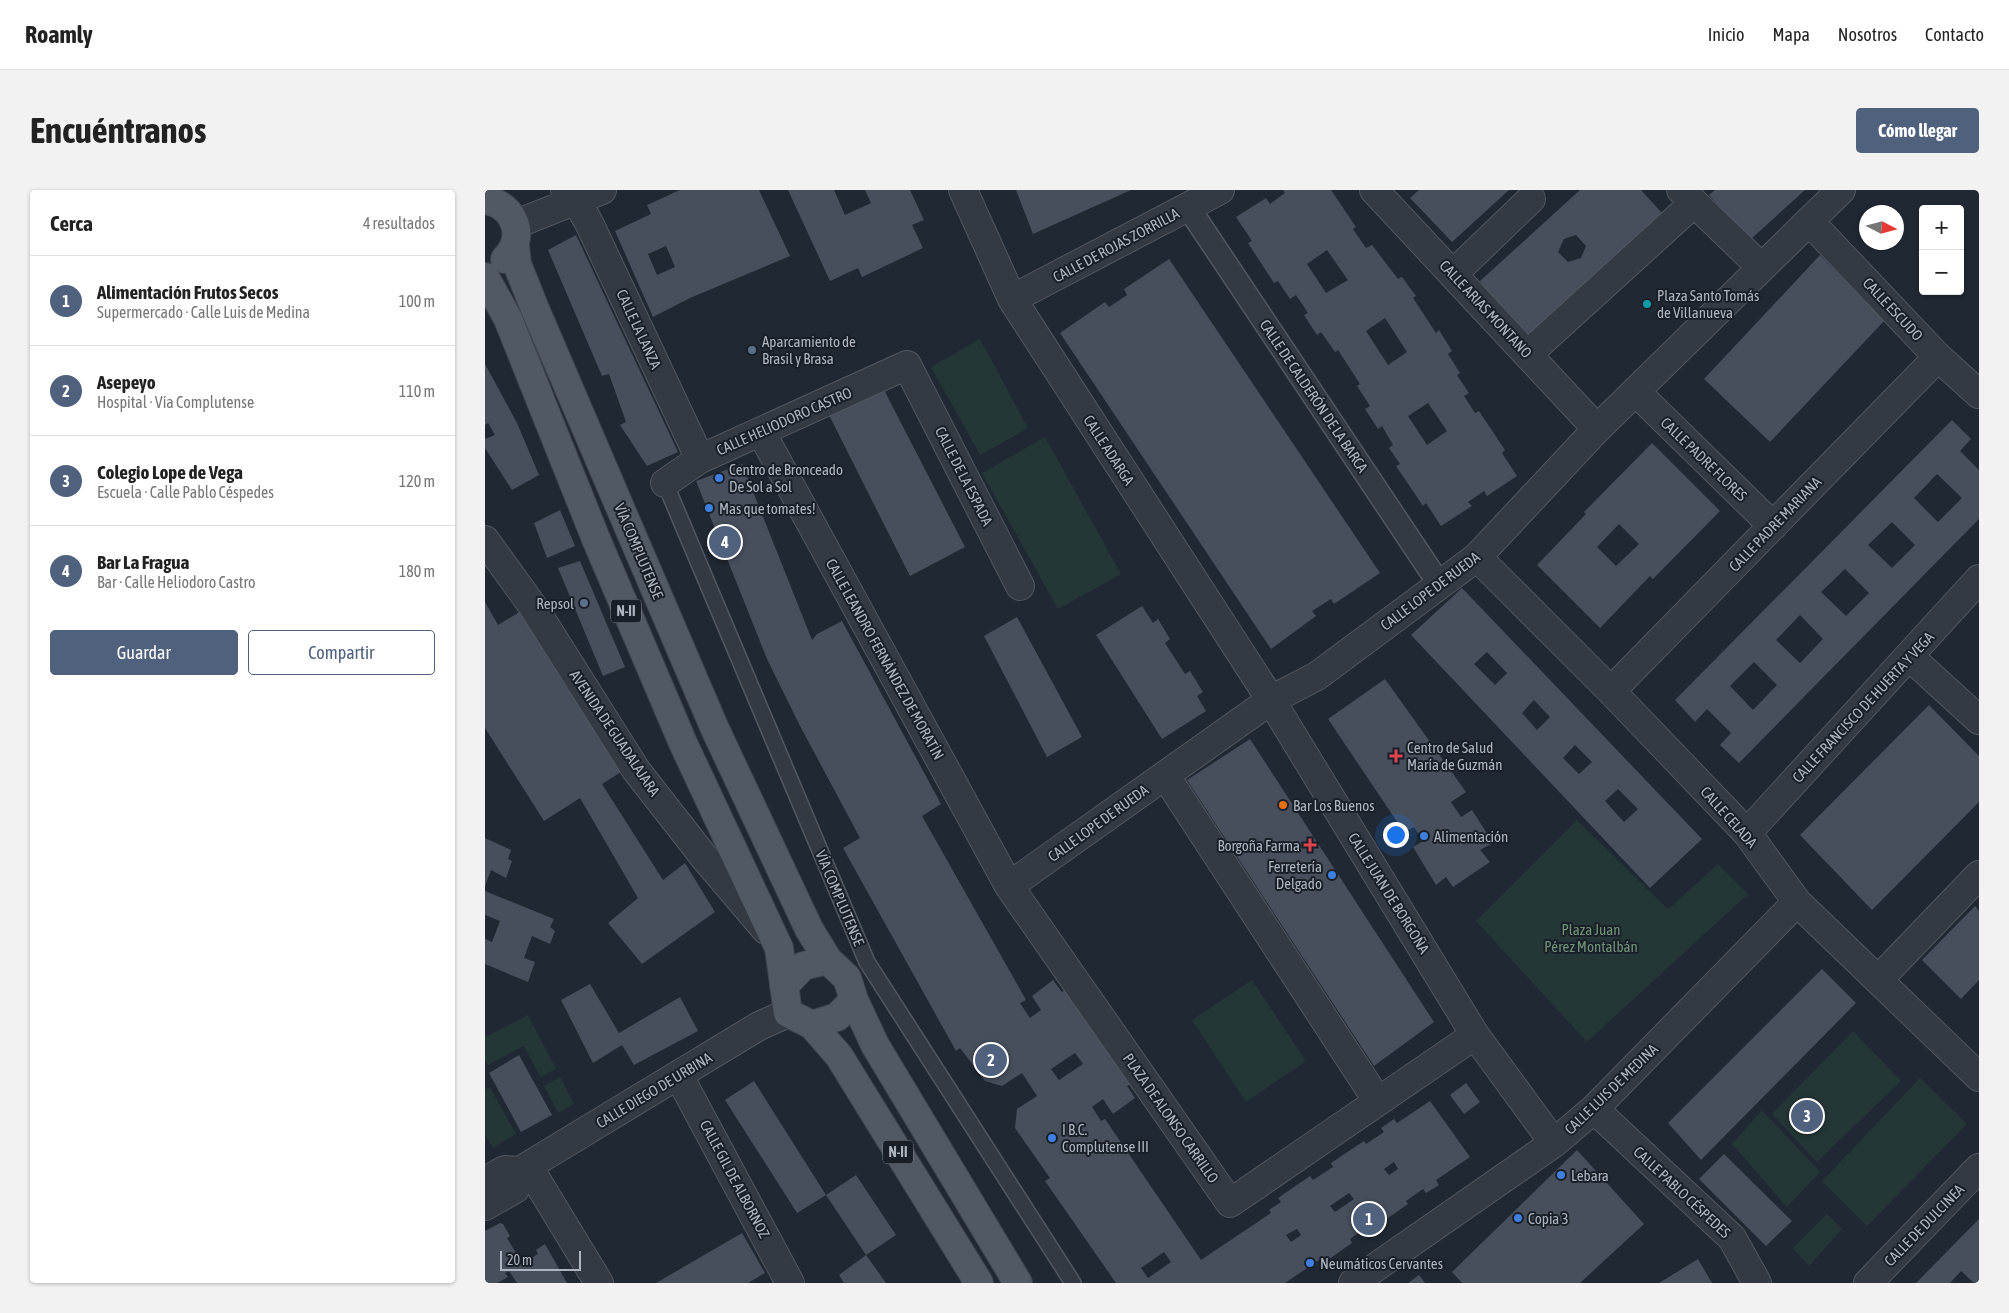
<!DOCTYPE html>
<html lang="es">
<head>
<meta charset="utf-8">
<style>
	body { margin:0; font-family:"Asap Condensed",sans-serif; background:#f2f2f2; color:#222 }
	.controls { position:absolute; right:15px; top:15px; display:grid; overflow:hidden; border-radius:5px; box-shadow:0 1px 4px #0004 }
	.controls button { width:45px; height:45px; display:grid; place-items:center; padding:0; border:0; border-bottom:1px solid #e0e0e0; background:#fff; color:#222; font:25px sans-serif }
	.compass { position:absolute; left:1374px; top:15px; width:45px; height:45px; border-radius:50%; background:#fff; box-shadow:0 1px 4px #0004; rotate:96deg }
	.scale { position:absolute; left:15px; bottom:12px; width:81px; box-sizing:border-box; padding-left:5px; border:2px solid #adb5c1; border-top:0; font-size:14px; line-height:18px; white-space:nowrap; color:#adb5c1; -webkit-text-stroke:4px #191f28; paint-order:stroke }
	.you { position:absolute; left:910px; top:644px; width:18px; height:18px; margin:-12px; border:4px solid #fff; border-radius:50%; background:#1a73e8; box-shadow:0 0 0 8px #1a73e833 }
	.badge { display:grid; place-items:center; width:32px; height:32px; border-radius:50%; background:#4f617d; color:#fff; font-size:16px; font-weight:700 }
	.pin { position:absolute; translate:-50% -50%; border:2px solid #fff; box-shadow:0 1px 5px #0006 }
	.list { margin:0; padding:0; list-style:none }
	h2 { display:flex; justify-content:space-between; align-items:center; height:65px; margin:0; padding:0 20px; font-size:21px }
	h2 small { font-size:16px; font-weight:400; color:#767676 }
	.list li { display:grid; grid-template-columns:32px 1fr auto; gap:15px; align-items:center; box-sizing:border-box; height:90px; padding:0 20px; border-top:1px solid #e0e0e0 }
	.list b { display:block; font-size:19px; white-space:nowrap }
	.list p { margin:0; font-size:16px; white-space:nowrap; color:#767676 }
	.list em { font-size:16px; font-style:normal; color:#767676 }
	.actions { display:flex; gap:10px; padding:15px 20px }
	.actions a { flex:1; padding:11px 0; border:1px solid #4f617d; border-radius:5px; text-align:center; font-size:18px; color:#4f617d }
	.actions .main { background:#4f617d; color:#fff }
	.map { position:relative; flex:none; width:1494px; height:1093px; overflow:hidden; border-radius:5px }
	header { display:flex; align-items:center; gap:30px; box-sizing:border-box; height:70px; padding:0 25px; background:#fff; border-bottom:1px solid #e0e0e0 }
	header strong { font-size:24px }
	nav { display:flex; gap:28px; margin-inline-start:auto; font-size:18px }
	.intro { display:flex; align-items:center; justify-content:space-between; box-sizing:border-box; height:120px; padding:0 30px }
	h1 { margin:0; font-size:35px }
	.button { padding:12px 22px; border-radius:5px; background:#4f617d; color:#fff; font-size:18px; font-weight:700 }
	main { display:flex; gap:30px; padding:0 30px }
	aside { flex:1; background:#fff; border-radius:5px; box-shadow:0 1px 4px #0004 }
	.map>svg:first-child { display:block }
</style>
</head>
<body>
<header>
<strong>Roamly</strong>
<nav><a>Inicio</a><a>Mapa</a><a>Nosotros</a><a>Contacto</a></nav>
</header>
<div class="intro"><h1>Encuéntranos</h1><a class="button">Cómo llegar</a></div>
<main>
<aside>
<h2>Cerca<small>4 resultados</small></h2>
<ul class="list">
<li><span class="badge">1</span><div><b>Alimentación Frutos Secos</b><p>Supermercado · Calle Luis de Medina</p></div><em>100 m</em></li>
<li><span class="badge">2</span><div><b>Asepeyo</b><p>Hospital · Vía Complutense</p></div><em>110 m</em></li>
<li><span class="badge">3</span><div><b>Colegio Lope de Vega</b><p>Escuela · Calle Pablo Céspedes</p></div><em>120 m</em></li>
<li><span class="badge">4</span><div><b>Bar La Fragua</b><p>Bar · Calle Heliodoro Castro</p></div><em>180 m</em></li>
</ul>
<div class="actions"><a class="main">Guardar</a><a>Compartir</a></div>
</aside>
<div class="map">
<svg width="1494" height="1093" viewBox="0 0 1494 1093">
	<rect width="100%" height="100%" fill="#202833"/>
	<path fill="#253636" d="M495 149 543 238 495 265 446 177Z
		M560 247 636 384 573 419 497 283Z
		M1092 630 1183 719 1233 674 1263 704 1102 852 991 731Z
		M767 790 821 871 761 912 707 830Z
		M43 825 71 879 55 887 39 856 3 875 0 869V847Z
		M1368 841 1416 891 1332 972 1287 924Z
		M75 887 89 914 73 923 59 896Z
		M1435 888 1482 934 1382 1036 1337 991Z
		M5 897 31 944 8 958 0 945V900Z
		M1277 920 1335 982 1302 1017 1247 954Z
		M1342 1024 1357 1039 1324 1076 1308 1058Z"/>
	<path fill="#474f5c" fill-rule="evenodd" d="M195 0H274L305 66 205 108 168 127 130 41 166 24 162 15ZM181 56 190 77 172 85 163 64Z
		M303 0H349L360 25 386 13 380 0H425L439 30 427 35 438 58 377 87 373 78 345 91Z
		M531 0H646L548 44Z
		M798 0H846L871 37 868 39 881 58 887 55 913 89 917 87 931 106 928 108 951 143 954 140 967 161 963 164 975 183 972 185 984 203 979 206 990 223 994 221 1020 260 1017 263 1032 286 1002 306 999 301 983 312 987 316 956 336 941 313 938 316 911 276 915 274 904 258 908 255 897 236 893 239 880 219 885 216 872 196 875 194 853 160 850 162 836 142 832 145 819 125 823 123 811 105 805 109 793 91 789 93 763 53 767 51 751 27 781 8 785 14 800 3ZM842 60 863 90 841 103 822 74ZM900 128 922 162 903 175 881 141ZM943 213 962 241 942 255 923 226Z
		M934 0H1024L967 52 925 8Z
		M1095 0H1156L1177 23 1041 148 996 97 998 95 995 91ZM1091 45 1101 56 1096 68 1083 72 1073 62 1079 49Z
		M1230 0H1320L1265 50 1224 5Z
		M91 45 193 262 162 276 135 235 141 232 124 184 117 186 63 60Z
		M1335 65 1400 130 1285 252 1219 189Z
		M684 69 895 383 849 414 846 409 827 421 831 426 786 459 575 143 620 112 624 117 642 105 639 99Z
		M0 174 32 233 54 285 27 300 0 258V249L10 245 3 233 0 235Z
		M398 198 480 357 425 386 344 225Z
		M1467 230 1486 249 1475 261 1494 280V329L1254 573 1235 555 1246 543 1222 519 1210 532 1190 510ZM1452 284 1477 308 1453 332 1429 308ZM1407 332 1430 355 1407 378 1383 355ZM1360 379 1384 403 1361 426 1336 402ZM1315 425 1338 449 1315 473 1291 450ZM1269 472 1292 495 1268 520 1245 496Z
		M1167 253 1235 321 1168 389 1165 386 1115 438 1052 375 1101 324 1099 322ZM1134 334 1154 354 1131 376 1112 357Z
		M257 274 327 450 332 444 357 431 456 614 437 626 541 810 535 813 545 828 556 820 547 806 568 790 577 802 581 799 646 894 642 896 650 908 628 924 618 909 607 917 616 931 620 929 716 1070 786 1023 784 1020 796 1012 793 1008 825 986 828 990 848 977 846 973 879 951 881 954 899 942 896 938 909 929 912 933 945 911 985 967 951 990 954 995 941 1003 938 999 921 1011 923 1014 890 1037 888 1033 865 1049 867 1053 837 1074 834 1070 800 1093H631L560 991 565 988 530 938 532 919 552 906 537 883 517 896 500 891 475 858 471 861 358 658 375 648 314 534 282 469 211 291ZM590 863 598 874 574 890 566 879ZM909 972 913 979 904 985 899 979ZM864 1003 869 1009 850 1022 845 1016ZM812 1039 816 1045 806 1052 801 1045ZM679 1062 686 1072 663 1088 656 1078Z
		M75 320 90 356 62 368 49 333Z
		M95 371 140 477 118 486 73 378Z
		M977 398 1217 649 1165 698 926 445ZM1002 462 1022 483 1010 495 989 474ZM1049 510 1065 527 1052 540 1037 523ZM1090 555 1107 572 1094 584 1078 568ZM1133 599 1153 619 1139 632 1120 611Z
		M0 412 13 435 36 421 141 579 117 594 178 690 200 673 230 722 157 774 123 733 153 708 95 608 59 631 0 538Z
		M657 416 668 433 673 429 685 449 680 453 700 484 705 481 718 502 712 506 721 521 677 549 611 445Z
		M532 427 597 547 562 567 499 446Z
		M900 489 981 602 966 612 976 627 987 620 1008 653 995 660 1005 672 968 697 961 687 951 695 928 657 938 651 929 637 919 642 843 529Z
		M1444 515 1494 566V612L1387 720 1315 645Z
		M765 549 949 832 889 876 702 590Z
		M0 648 26 660 23 669 27 671 21 688 6 680 0 696Z
		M0 701 69 729 65 737 70 741 65 754 47 746 39 768 50 772 43 792 0 774V749L7 752 15 731 0 725Z
		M1490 716 1494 721V790L1476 809 1437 770Z
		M1337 779 1371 813 1216 970 1183 933Z
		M105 794 134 843 195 807 213 841 149 875 137 855 108 873 76 810Z
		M34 865 67 925 36 942 4 883Z
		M269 891 341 1005 312 1023 240 910Z
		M981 893 995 912 979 924 965 905Z
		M1092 960 1159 1034 1095 1093H977L967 1082Z
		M1239 964 1307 1031 1281 1056 1214 989Z
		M371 985 411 1045 381 1065 341 1005Z
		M1494 1029V1093H1489L1476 1081 1465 1093H1431Z
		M15 1033 18 1034 25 1046 22 1048 37 1073 53 1064 51 1060 60 1054 82 1093H32L24 1081 20 1083 23 1087 12 1093H0V1041Z
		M257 1043 280 1083 263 1093H171Z
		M381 1065 401 1093H359L354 1085Z
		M1213 1069 1227 1093H1174Z
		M934 1085 940 1093H923Z"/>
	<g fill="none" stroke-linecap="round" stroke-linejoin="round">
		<defs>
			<path id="service" d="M180 293 382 772 588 1093"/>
			<path id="pedestrian" d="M703 17 955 395"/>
			<path id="minor" d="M80 0 92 11 105 35 215 269
				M478 0 527 109 786 510 990 845 1069 953
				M889 0 1112 239
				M1196 0 1276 77
				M1324 31 1453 167 1494 204
				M31 34 117 0
				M968 84 1046 9
				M527 109 735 0
				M1043 164 1209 13
				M1151 202 1288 336
				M276 242 524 696 745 1013 990 845
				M180 293 215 269 422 175 535 396
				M0 350 49 418 151 580 219 667 281 740
				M992 367 1126 501 1262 643 1312 712 1494 887
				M1425 467 1494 530
				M1126 501 1453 167
				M680 585 892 910
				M1262 643 1494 389
				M524 696 786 510 832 486 992 367 1112 239 1356 0
				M1394 789 1494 685
				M194 886 305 1093
				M1109 919 1247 1048 1272 1093
				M43 976 114 1093
				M0 991 20 980 36 981
				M0 1016 30 999 36 981 43 976 274 836 303 823
				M868 1093 1069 953 1109 919 1312 712
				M1383 1093 1494 978"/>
			<path id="primary" d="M0 10C30 15 42 47 20 69
				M30 56 32 74 50 119 230 539 324 739 343 770 362 788 369 810 390 855 533 1093
				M0 87 23 129 111 349 198 553 294 758 303 823 327 835 354 866 494 1093
				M299 796 318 776 343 770
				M327 835 352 827 369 810"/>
		</defs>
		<use href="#service" stroke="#515862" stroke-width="18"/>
		<use href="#pedestrian" stroke="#515862" stroke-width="25"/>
		<use href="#minor" stroke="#515862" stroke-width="30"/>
		<use href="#primary" stroke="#3d434d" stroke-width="30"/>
		<use href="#service" stroke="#333a44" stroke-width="15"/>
		<use href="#pedestrian" stroke="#333a44" stroke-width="22"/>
		<use href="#minor" stroke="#333a44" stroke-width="28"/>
		<use href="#primary" stroke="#515964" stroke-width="28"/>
	</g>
	<circle fill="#0f9aa8" stroke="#191f28" stroke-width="2" cx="1162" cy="114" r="5"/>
	<g fill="#5c6f8a" stroke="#191f28" stroke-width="2">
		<circle cx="267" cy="160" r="5"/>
		<circle cx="99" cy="413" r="5"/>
	</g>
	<g fill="#3f7fe0" stroke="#191f28" stroke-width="2">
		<circle cx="234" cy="288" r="5"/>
		<circle cx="224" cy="318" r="5"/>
		<circle cx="939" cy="646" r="5"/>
		<circle cx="847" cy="685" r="5"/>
		<circle cx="567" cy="948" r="5"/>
		<circle cx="1076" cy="985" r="5"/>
		<circle cx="1033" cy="1028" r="5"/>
		<circle cx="825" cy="1073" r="5"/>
	</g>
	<g fill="#e0444e" stroke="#191f28" stroke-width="2">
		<path d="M908.5 558.5h5v5h5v5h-5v5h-5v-5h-5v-5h5z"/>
		<path d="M822.5 647.5h5v5h5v5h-5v5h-5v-5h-5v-5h5z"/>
	</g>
	<circle fill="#e8710a" stroke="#191f28" stroke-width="2" cx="798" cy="615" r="5"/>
	<g text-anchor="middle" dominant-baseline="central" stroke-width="4" stroke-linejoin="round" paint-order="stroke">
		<g fill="#191f28" stroke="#818893" stroke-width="1">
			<rect x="126" y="409.5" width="30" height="23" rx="4"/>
			<rect x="398" y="950.5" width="30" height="23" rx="4"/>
		</g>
		<g font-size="14" font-weight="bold" fill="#adb5c1">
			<text x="141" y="421">N-II</text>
			<text x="413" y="962">N-II</text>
		</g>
		<g font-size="15" fill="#adb5c1" stroke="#191f28">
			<text transform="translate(631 55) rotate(-28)">CALLE DE ROJAS ZORRILLA</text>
			<text transform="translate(1001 119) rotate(47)">CALLE ARIAS MONTANO</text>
			<text transform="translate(1408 119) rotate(47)">CALLE ESCUDO</text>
			<text transform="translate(154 139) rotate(65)">CALLE LA LANZA</text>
			<text transform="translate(829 206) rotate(56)">CALLE DE CALDERÓN DE LA BARCA</text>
			<text transform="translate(299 231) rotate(-24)">CALLE HELIODORO CASTRO</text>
			<text transform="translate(624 260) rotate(57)">CALLE ADARGA</text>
			<text transform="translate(1219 269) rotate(44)">CALLE PADRE FLORES</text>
			<text transform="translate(479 286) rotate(63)">CALLE DE LA ESPADA</text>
			<text transform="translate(1290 334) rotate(-46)">CALLE PADRE MARIANA</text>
			<text transform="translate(154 361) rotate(67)">VÍA COMPLUTENSE</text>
			<text transform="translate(945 401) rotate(-37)">CALLE LOPE DE RUEDA</text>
			<text transform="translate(400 469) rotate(61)">CALLE LEANDRO FERNÁNDEZ DE MORATÍN</text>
			<text transform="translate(1378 517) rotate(-47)">CALLE FRANCISCO DE HUERTA Y VEGA</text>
			<text transform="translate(130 543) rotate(56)">AVENIDA DE GUADALAJARA</text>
			<text transform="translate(1244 627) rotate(48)">CALLE CELADA</text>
			<text transform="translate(613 633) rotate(-36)">CALLE LOPE DE RUEDA</text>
			<text transform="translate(904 703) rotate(58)">CALLE JUAN DE BORGOÑA</text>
			<text transform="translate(355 708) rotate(67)">VÍA COMPLUTENSE</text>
			<text transform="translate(1126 899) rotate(-44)">CALLE LUIS DE MEDINA</text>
			<text transform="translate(169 900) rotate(-31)">CALLE DIEGO DE URBINA</text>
			<text transform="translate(686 928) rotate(55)">PLAZA DE ALONSO CARRILLO</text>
			<text transform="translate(250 989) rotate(62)">CALLE GIL DE ALBORNOZ</text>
			<text transform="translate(1197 1002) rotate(43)">CALLE PABLO CÉSPEDES</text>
			<text transform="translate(1439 1035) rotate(-46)">CALLE DE DULCINEA</text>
		</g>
		<g font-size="15" fill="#adb5c1" stroke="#191f28" text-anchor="start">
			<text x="1172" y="105">Plaza Santo Tomás<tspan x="1172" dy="17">de Villanueva</tspan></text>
			<text x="277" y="151">Aparcamiento de<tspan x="277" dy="17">Brasil y Brasa</tspan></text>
			<text x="244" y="279">Centro de Bronceado<tspan x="244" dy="17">De Sol a Sol</tspan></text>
			<text x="234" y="318">Mas que tomates!</text>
			<text x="89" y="413" text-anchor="end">Repsol</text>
			<text x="922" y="557">Centro de Salud<tspan x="922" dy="17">María de Guzmán</tspan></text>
			<text x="808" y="615">Bar Los Buenos</text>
			<text x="949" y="646">Alimentación</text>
			<text x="815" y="655" text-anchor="end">Borgoña Farma</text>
			<text x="837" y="676" text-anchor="end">Ferretería<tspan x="837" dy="17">Delgado</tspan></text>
			<text x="577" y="939">I B.C.<tspan x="577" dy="17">Complutense III</tspan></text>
			<text x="1086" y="985">Lebara</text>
			<text x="1043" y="1028">Copia 3</text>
			<text x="835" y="1073">Neumáticos Cervantes</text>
		</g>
		<g font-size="15" fill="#709477" stroke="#191f28">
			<text x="1106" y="739">Plaza Juan<tspan x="1106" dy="17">Pérez Montalbán</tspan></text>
		</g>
	</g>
</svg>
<div class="controls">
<button>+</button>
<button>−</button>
</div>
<svg class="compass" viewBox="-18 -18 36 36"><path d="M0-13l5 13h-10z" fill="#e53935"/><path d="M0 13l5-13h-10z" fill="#767676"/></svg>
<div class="scale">20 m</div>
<div class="you"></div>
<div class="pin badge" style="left:884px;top:1029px">1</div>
<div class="pin badge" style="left:506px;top:870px">2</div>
<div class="pin badge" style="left:1322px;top:926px">3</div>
<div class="pin badge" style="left:240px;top:352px">4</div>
</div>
</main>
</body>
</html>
